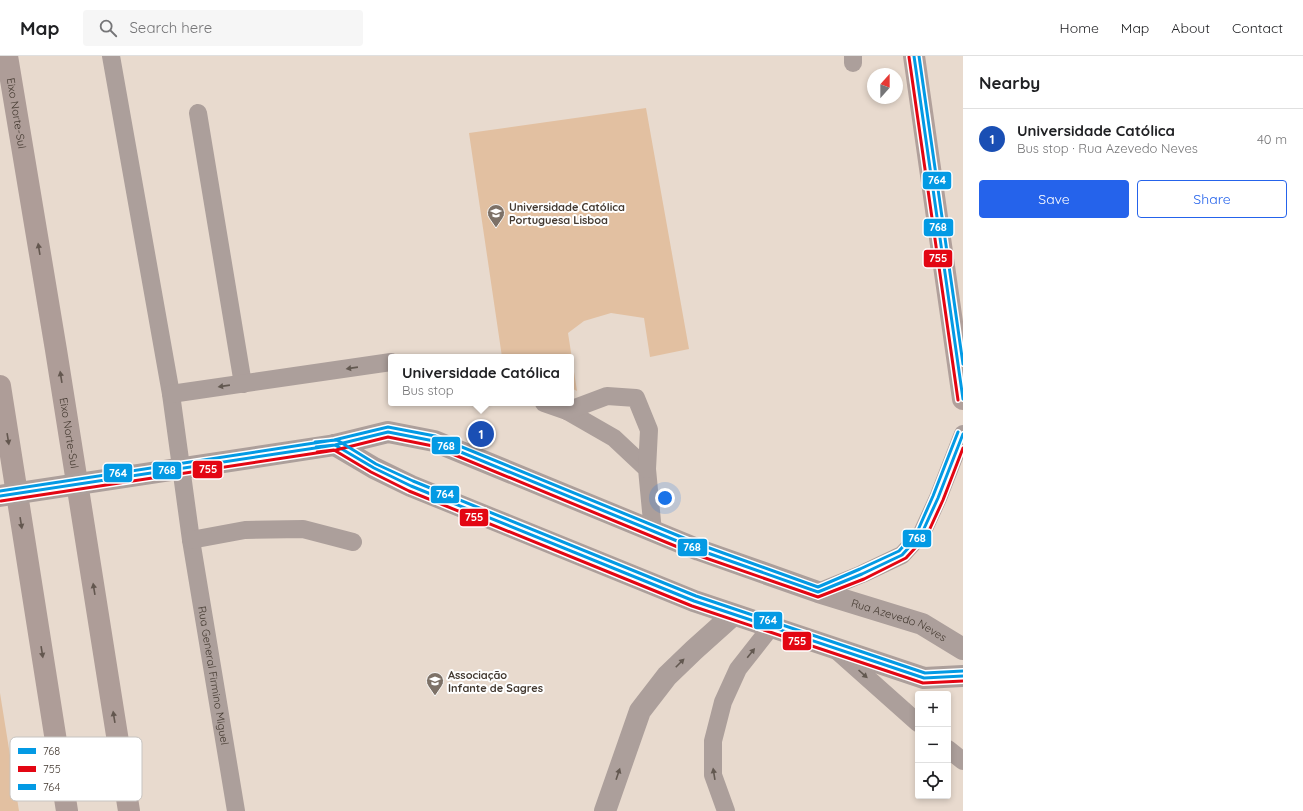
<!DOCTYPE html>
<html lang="en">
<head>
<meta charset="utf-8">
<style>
	body { margin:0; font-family:Quicksand,sans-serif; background:#f6f6f6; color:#202124 }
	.controls { position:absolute; right:12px; bottom:12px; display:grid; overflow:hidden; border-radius:4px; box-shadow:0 2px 6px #0003 }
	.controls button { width:36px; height:36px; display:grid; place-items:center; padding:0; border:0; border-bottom:1px solid #e0e0e0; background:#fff; color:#202124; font:20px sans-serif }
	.compass { position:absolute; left:867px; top:12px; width:36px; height:36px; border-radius:50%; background:#fff; box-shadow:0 2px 6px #0003; rotate:21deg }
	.you { position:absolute; left:665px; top:442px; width:14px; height:14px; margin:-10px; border:3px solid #fff; border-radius:50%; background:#1a73e8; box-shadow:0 0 0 6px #1a73e833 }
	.badge { display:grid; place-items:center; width:26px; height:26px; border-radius:50%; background:#2563eb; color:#fff; font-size:13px; font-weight:700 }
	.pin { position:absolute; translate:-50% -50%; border:2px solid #fff; box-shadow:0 1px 4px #0006 }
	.popup { position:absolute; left:388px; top:298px; width:186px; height:52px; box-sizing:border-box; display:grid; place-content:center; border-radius:4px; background:#fff; filter:drop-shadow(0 1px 3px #0005); font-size:13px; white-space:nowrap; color:#757577 }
	.popup b { font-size:15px; color:#202124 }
	.popup::after { content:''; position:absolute; left:50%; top:100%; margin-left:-8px; border:8px solid transparent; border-top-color:#fff }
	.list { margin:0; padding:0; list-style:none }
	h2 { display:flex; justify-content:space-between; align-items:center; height:52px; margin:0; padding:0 16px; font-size:17px }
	h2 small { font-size:13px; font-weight:400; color:#757577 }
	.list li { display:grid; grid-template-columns:26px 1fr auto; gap:12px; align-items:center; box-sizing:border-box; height:60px; padding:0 16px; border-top:1px solid #e0e0e0 }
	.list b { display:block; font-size:15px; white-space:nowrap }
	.list p { margin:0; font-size:13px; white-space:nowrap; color:#757577 }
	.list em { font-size:13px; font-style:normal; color:#757577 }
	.actions { display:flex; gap:8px; padding:12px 16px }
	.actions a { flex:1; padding:9px 0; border:1px solid #2563eb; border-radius:4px; text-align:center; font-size:14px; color:#2563eb }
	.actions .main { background:#2563eb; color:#fff }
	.icon { flex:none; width:22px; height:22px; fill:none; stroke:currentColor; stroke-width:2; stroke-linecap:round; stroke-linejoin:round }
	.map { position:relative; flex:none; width:963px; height:755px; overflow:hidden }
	header { display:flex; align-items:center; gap:24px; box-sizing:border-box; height:56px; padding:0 20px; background:#fff; border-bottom:1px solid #e0e0e0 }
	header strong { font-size:19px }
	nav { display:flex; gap:22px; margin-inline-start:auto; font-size:14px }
	.search { width:280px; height:36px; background:#f6f6f6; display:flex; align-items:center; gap:10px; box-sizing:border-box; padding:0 14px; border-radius:4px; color:#757577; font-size:15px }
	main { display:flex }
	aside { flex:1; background:#fff }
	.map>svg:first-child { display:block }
</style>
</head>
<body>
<header>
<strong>Map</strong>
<div class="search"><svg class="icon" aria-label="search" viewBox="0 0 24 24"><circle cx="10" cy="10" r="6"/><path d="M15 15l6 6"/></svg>Search here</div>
<nav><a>Home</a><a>Map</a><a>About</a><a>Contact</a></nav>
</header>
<main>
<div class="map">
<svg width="963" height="755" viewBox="0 0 963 755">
	<rect width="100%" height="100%" fill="#e8dace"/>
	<path fill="#e2c0a1" d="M646 52 689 293 650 301 644 262 611 257 584 265 568 277 577 335 571 332V301H502L469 77Z
		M0 637 19 755H0Z"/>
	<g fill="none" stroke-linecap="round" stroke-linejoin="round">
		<g stroke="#ac9f9b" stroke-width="18">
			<path id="s1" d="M111 0 171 338 191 484 236 755"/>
			<path d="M853 0V7"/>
			<path d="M198 57 243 328"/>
			<path d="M171 338 391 306"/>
			<path d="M544 347 567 355 614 382 647 413 653 476"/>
			<path d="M567 355 607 340 636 342 649 374 647 413"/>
			<path d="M191 484 245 474 303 473 353 486"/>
			<path d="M818 536 862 518 902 499 922 477 938 442 963 378"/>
			<path d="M836 594 918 667"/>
			<path d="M948 693 963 705"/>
			<path d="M726 755 713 719V685L723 646 738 613 771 571"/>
		</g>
		<g stroke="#ac9f9b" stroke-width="22">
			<path d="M335 389 374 412 411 430 694 545 924 622 963 620"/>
			<path id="s2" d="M335 389 388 376 434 385 699 494 818 536 922 568 963 593"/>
			<path d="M605 755 640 655 667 620 694 594 733 559"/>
		</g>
		<path stroke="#b1a09b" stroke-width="22" d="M914 0 963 343"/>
		<g stroke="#ae9d98" stroke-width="22">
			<path id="s3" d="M7 0 56 294 129 755"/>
			<path d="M0 330 67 755"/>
		</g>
		<path stroke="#ac9f9b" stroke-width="22" d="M0 440 335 389"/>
		<defs>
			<path id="bus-1" d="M914 0 963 343
				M316 391 335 389 388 376 434 385 699 494 818 536
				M0 440 335 389 374 412 411 430 694 545 924 622 963 620
				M818 536 862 518 902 499 922 477 938 442 963 378"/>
			<path id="bus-2" d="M909 1 958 344
				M317 396 334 394 371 416 409 435 692 550 923 627 963 625
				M1 445 336 394 388 381 433 390 697 499 818 541 864 523 906 502 927 479 943 444 963 392"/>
			<path id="bus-3" d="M919 0 963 308
				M315 386 337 384 376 408 413 425 696 540 925 617 963 615
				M0 435 334 384 388 371 435 380 701 489 818 531 860 513 899 495 918 474 933 440 958 376"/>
		</defs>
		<use href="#bus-1" stroke="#fff" stroke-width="6"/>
		<use href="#bus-2" stroke="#fff" stroke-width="6"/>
		<use href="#bus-3" stroke="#fff" stroke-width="6"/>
		<use href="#bus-1" stroke="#039ae4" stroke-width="3"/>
		<use href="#bus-2" stroke="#e30613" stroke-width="3"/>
		<use href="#bus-3" stroke="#039ae4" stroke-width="3"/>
	</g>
	<defs><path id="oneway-solid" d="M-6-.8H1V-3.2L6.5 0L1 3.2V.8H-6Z"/></defs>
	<g fill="#63574f">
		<use href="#oneway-solid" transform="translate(39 193) rotate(-99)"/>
		<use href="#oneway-solid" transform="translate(61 321) rotate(-99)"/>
		<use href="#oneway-solid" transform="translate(8 383) rotate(81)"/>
		<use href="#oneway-solid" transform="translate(21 467) rotate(81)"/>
		<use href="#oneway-solid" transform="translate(94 533) rotate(-99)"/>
		<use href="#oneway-solid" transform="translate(42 596) rotate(81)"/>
		<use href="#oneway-solid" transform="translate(114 661) rotate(-99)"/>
	</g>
	<g fill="#625850">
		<use href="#oneway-solid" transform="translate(352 312) rotate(172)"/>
		<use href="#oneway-solid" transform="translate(224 330) rotate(172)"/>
		<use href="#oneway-solid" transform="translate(751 597) rotate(-51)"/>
		<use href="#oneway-solid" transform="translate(680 607) rotate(-45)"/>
		<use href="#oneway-solid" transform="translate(863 618) rotate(42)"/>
		<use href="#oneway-solid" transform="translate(618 718) rotate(-71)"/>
		<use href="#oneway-solid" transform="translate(714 718) rotate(-99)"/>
	</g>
	<defs>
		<symbol id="university-pin" viewBox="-11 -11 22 30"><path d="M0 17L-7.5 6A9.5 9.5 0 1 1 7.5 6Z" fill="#7d7167" stroke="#fff"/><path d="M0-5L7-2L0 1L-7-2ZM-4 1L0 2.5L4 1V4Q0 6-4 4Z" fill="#fff"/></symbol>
		<symbol id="school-pin" viewBox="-11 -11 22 30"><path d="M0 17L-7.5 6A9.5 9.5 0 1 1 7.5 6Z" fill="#7d7167" stroke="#fff"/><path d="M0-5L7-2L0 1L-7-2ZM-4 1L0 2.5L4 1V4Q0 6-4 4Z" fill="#fff"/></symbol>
	</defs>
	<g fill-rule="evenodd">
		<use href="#university-pin" x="486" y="147" width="20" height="27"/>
		<use href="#school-pin" x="425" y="615" width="20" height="27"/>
	</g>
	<g text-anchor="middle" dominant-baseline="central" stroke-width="4" stroke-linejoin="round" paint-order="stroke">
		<g font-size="11" fill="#433930" stroke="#fff">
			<text stroke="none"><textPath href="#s3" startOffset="58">Eixo Norte-Sul</textPath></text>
			<text stroke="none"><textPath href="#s3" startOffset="382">Eixo Norte-Sul</textPath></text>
			<text stroke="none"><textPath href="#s2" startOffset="600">Rua Azevedo Neves</textPath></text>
			<text stroke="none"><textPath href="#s1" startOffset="628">Rua General Firmino Miguel</textPath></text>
		</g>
		<g font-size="11" font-weight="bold" fill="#433930" stroke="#fff" text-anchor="start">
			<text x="509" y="151">Universidade Católica<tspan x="509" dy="13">Portuguesa Lisboa</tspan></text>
			<text x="448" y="619">Associação<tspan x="448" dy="13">Infante de Sagres</tspan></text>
		</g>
	</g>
	<rect x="10" y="681" width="132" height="64" rx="6" fill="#fff" stroke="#c7c4c1" stroke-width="1"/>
	<rect x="18" y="692" width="18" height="6" fill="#039ae4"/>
	<rect x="18" y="710" width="18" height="6" fill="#e30613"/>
	<rect x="18" y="728" width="18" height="6" fill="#039ae4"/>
	<g font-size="11" fill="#433930">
		<text x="43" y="699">768</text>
		<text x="43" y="717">755</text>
		<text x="43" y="735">764</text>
	</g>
	<g stroke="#fff" stroke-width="1.5">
		<rect x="922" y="115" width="30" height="19" rx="4" fill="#039ae4"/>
		<rect x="923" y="162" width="31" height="19" rx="4" fill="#039ae4"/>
		<rect x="923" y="193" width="30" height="19" rx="4" fill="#e30613"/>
		<rect x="431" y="380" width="30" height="19" rx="4" fill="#039ae4"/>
		<rect x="192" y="404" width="31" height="19" rx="4" fill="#e30613"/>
		<rect x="152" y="405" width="30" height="19" rx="4" fill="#039ae4"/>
		<rect x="103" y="407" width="30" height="20" rx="4" fill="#039ae4"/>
		<rect x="430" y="429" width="30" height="19" rx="4" fill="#039ae4"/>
		<rect x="459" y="452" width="30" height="19" rx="4" fill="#e30613"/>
		<rect x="902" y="473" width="30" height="19" rx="4" fill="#039ae4"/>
		<rect x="677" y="482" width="31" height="19" rx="4" fill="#039ae4"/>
		<rect x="753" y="555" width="30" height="19" rx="4" fill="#039ae4"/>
		<rect x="782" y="575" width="30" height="20" rx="4" fill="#e30613"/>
	</g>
	<g font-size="11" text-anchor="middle" font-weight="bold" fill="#fff">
		<text x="937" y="128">764</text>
		<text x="938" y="175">768</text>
		<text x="938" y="206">755</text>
		<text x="446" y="394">768</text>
		<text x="208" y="417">755</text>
		<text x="167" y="418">768</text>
		<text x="118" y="421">764</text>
		<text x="445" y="442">764</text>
		<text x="474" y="465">755</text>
		<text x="917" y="486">768</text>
		<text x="692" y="495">768</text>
		<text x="768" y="568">764</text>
		<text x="797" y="589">755</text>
	</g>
</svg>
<div class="controls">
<button>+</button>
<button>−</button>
<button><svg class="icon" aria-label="locate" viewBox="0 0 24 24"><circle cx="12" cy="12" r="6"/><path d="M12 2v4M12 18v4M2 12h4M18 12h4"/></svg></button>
</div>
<svg class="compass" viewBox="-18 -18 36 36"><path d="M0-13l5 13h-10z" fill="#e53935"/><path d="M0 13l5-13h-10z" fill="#757577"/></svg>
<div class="you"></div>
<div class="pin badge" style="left:481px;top:378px;background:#1a4fb4">1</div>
<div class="popup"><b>Universidade Católica</b>Bus stop</div>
</div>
<aside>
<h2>Nearby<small></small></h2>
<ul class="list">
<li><span class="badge" style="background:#1a4fb4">1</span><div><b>Universidade Católica</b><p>Bus stop · Rua Azevedo Neves</p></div><em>40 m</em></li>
</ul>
<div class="actions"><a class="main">Save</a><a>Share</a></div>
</aside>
</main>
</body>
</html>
